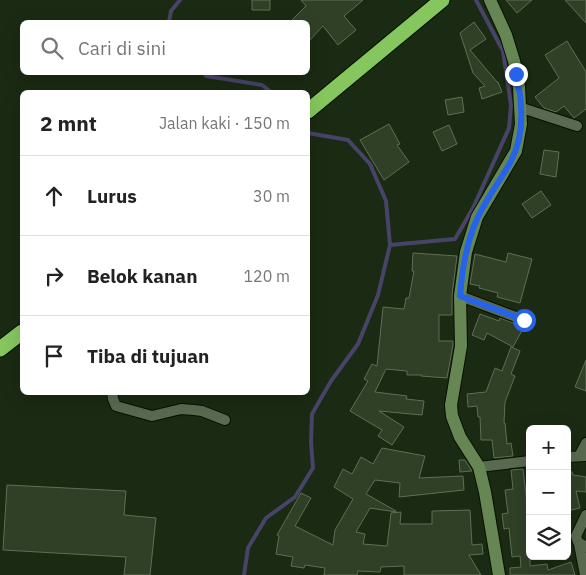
<!DOCTYPE html>
<html lang="id">
<head>
<meta charset="utf-8">
<style>
	body { margin:0; font-family:"IBM Plex Sans",sans-serif; background:#f6f6f6; color:#222 }
	.controls { position:absolute; right:15px; bottom:15px; display:grid; overflow:hidden; border-radius:8px; box-shadow:0 5px 20px #0002 }
	.controls button { width:45px; height:45px; display:grid; place-items:center; padding:0; border:0; border-bottom:1px solid #e0e0e0; background:#fff; color:#222; font:25px sans-serif }
	.stop { position:absolute; width:15px; height:15px; margin:-11px; border:4px solid #2563eb; border-radius:50%; background:#fff }
	.stop.end { background:#2563eb; border-color:#fff; box-shadow:0 1px 5px #0008 }
	.list { margin:0; padding:0; list-style:none }
	h2 { display:flex; justify-content:space-between; align-items:center; height:65px; margin:0; padding:0 20px; font-size:21px }
	h2 small { font-size:16px; font-weight:400; color:#767676 }
	.list li { display:grid; grid-template-columns:32px 1fr auto; gap:15px; align-items:center; box-sizing:border-box; height:80px; padding:0 20px; border-top:1px solid #e0e0e0 }
	.list b { display:block; font-size:19px; white-space:nowrap }
	.list em { font-size:16px; font-style:normal; color:#767676 }
	.icon { flex:none; width:28px; height:28px; fill:none; stroke:currentColor; stroke-width:2; stroke-linecap:round; stroke-linejoin:round }
	.map { position:relative; flex:none; width:586px; height:575px; overflow:hidden }
	.search { position:absolute; background:#fff; box-shadow:0 5px 20px #0002; left:20px; top:20px; width:290px; height:55px; display:flex; align-items:center; gap:12px; box-sizing:border-box; padding:0 18px; border-radius:8px; color:#767676; font-size:19px }
	.panel { position:absolute; background:#fff; box-shadow:0 5px 20px #0002; left:20px; top:90px; width:290px; height:305px; border-radius:8px }
	.map>svg:first-child { display:block }
</style>
</head>
<body>
<div class="map">
<svg width="586" height="575" viewBox="0 0 586 575">
	<rect width="100%" height="100%" fill="#1b2a12"/>
	<g fill="none" stroke-linecap="round" stroke-linejoin="round">
		<path stroke="#484368" stroke-width="4" d="M169 22 171 11 180 0
			M204 72 206 76 262 85 271 92
			M390 245 455 239 473 208 509 128 511 105 503 51 476 0
			M244 575 248 548 266 518 295 497 313 468 311 442 312 414 331 381 358 344 378 295 390 245 386 201 370 164 348 140 308 133"/>
	</g>
	<path fill="#304027" stroke="#5d6f54" d="M252 0H270V10H252Z
		M301 0H363L344 16 356 30 338 45 323 26 308 42V22H290L306 6Z
		M506 0H532L517 13Z
		M565 0H586V23Z
		M474 22 486 39 470 50 497 82H498L502 92 482 99 479 88 485 86 473 73 460 33Z
		M567 41 586 72V109L574 118 564 106 556 112 544 108 535 97 559 78 545 55Z
		M462 97 464 112 448 115 445 100Z
		M389 124 400 144 397 145 409 162 384 180 360 140Z
		M449 125 457 144 442 151 433 132Z
		M544 150 559 152 556 177 540 174Z
		M541 191 551 205 532 218 522 204Z
		M413 253 457 256 452 295V315H439V341H453V345L447 378 421 376 422 375H407V371L386 369 375 392 407 396 406 399 424 401 422 415 379 411 404 427 392 445 378 436 382 430 350 411 368 381 364 379 372 364 377 366 383 307 404 309 406 298H409L414 271H412Z
		M508 253 532 259 520 303 497 297 498 293 479 288 480 286 470 284 475 254 506 262Z
		M480 314 499 321 500 318 524 327 513 347 487 333 484 340 472 335Z
		M511 347 520 351 511 374 515 376 505 402 504 423H505L507 444 511 443 513 456 494 458 492 440H481L480 417H478L477 406 468 407 467 394 486 392 495 368 502 371Z
		M586 360V391L575 387Z
		M382 448 425 456 419 478 463 476 464 490 399 497 400 483 375 480 366 494 396 511V512L370 508 356 532 365 534 363 544 387 546 391 513 401 512 400 524H432V511L470 510 472 545 482 544 483 554 469 555 481 575H404V566L381 567 380 572 358 571 357 575H324L325 568 305 565 304 568 291 566 293 557 276 554 279 536 277 535 301 493 311 498 295 526 333 545 335 530 353 499 334 487 343 469 352 474 361 457 373 464Z
		M459 460H465L472 471 460 472Z
		M523 469 528 511 530 510V566L547 564 548 570 571 562 575 575H510V568L521 567 520 556 512 557 509 528 504 529 502 514 508 513 505 490 513 489 511 470Z
		M567 472H572L573 475 586 477V492L576 491 580 508 567 511Z
		M7 485 126 491 124 515 156 518 150 575H124L126 557 3 550Z"/>
	<g fill="none" stroke-linecap="round" stroke-linejoin="round">
		<defs>
			<path id="street" d="M522 108 577 126
				M460 296 524 320
				M112 392 113 399 116 406 152 416 181 409 194 410 202 411 225 420
				M579 456 586 443
				M567 457 586 456
				M479 467 530 461
				M586 515 576 536 578 542 586 547
				M579 544 585 575"/>
			<path id="secondary" d="M490 0 506 35 514 61 519 87 521 124 516 151 477 217 466 252 460 296 461 346 451 405 452 416 460 437 479 467 485 492 499 575"/>
			<path id="highway" d="M308 111 442 0
				M0 349 22 332"/>
		</defs>
		<use href="#street" stroke="#051200" stroke-width="12"/>
		<use href="#secondary" stroke="#051200" stroke-width="14"/>
		<use href="#highway" stroke="#051200" stroke-width="17"/>
		<use href="#street" stroke="#596a50" stroke-width="10"/>
		<use href="#secondary" stroke="#668654" stroke-width="12"/>
		<use href="#highway" stroke="#85c65e" stroke-width="15"/>
	</g>
	<g fill="none" stroke-linecap="round" stroke-linejoin="round">
		<path stroke="#2563eb" stroke-width="6" d="M516 74C523 103 525 136 510 163 500 181 486 199 477 219 466 243 462 270 460 296L524 320"/>
	</g>
</svg>
<div class="controls">
<button>+</button>
<button>−</button>
<button><svg class="icon" aria-label="layers" viewBox="0 0 24 24"><path d="M12 4l9 5-9 5-9-5zM3 14l9 5 9-5"/></svg></button>
</div>
<div class="stop" style="left:524px;top:320px"></div>
<div class="stop end" style="left:516px;top:74px"></div>
<div class="search"><svg class="icon" aria-label="search" viewBox="0 0 24 24"><circle cx="10" cy="10" r="6"/><path d="M15 15l6 6"/></svg>Cari di sini</div>
<section class="panel">
<h2>2 mnt<small>Jalan kaki · 150 m</small></h2>
<ul class="list">
<li><svg class="icon" aria-label="ahead" viewBox="0 0 24 24"><path d="M12 20V5M6 11l6-6 6 6"/></svg><div><b>Lurus</b></div><em>30 m</em></li>
<li><svg class="icon" aria-label="right" viewBox="0 0 24 24"><path d="M7 20v-9h11M14 6l5 5-5 5"/></svg><div><b>Belok kanan</b></div><em>120 m</em></li>
<li><svg class="icon" aria-label="arrive" viewBox="0 0 24 24"><path d="M6 21V4h12l-3 4 3 4H6"/></svg><div><b>Tiba di tujuan</b></div></li>
</ul>
</section>
</div>
</body>
</html>
